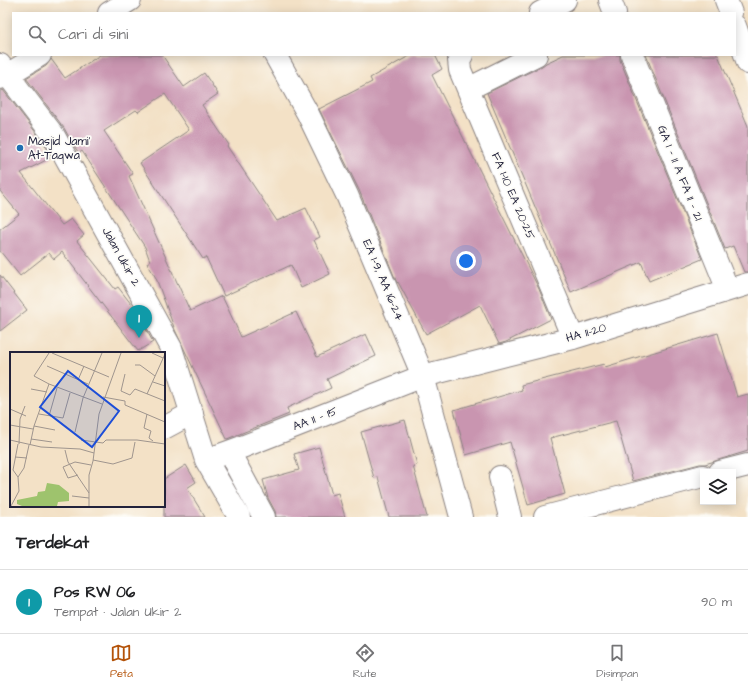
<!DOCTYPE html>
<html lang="id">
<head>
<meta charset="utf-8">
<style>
	body { margin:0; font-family:"Architects Daughter",sans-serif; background:#f2f2f2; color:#202124 }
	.controls { position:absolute; right:12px; bottom:12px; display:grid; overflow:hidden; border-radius:0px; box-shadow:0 2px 10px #0003 }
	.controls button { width:36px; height:36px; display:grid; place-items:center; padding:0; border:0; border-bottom:1px solid #e0e0e0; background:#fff; color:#202124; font:20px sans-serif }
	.you { position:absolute; left:466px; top:261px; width:14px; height:14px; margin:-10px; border:3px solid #fff; border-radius:50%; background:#1a73e8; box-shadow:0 0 0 6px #1a73e833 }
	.badge { display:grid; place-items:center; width:26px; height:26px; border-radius:50%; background:#b45309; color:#fff; font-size:13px; font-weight:700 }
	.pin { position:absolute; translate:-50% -33px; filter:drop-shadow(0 1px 2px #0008) }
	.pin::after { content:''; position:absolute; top:21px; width:14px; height:12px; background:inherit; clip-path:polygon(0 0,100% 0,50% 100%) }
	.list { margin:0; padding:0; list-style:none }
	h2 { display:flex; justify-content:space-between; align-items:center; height:52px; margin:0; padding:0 16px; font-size:17px }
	h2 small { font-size:13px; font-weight:400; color:#757577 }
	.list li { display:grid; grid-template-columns:26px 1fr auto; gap:12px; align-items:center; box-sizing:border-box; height:64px; padding:0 16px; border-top:1px solid #e0e0e0 }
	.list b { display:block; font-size:15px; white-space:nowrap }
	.list p { margin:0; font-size:13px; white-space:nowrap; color:#757577 }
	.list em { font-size:13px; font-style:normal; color:#757577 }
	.icon { flex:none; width:22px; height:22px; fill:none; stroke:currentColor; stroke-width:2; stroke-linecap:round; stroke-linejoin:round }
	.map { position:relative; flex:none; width:748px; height:517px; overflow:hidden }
	.search { position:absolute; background:#fff; box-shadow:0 2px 10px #0003; left:12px; right:12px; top:12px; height:44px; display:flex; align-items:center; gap:10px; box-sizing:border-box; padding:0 14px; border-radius:0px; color:#757577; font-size:15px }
	.sheet { height:116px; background:#fff }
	nav { display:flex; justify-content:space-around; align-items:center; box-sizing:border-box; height:56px; border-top:1px solid #e0e0e0; background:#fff; font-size:11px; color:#757577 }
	nav a { display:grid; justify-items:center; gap:2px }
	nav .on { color:#b45309 }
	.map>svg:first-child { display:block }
</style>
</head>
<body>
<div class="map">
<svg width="748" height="517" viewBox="0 0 748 517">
	<rect width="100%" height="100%" fill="#fdfcf7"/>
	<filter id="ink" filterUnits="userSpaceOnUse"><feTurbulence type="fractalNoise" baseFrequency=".025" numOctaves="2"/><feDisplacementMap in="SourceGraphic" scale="8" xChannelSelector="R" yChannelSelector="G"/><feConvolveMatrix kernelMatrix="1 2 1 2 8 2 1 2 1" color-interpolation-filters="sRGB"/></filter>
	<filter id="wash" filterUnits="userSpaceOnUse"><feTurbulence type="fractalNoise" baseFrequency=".012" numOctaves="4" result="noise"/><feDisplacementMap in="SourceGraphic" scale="16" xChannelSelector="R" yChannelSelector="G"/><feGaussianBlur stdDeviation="0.9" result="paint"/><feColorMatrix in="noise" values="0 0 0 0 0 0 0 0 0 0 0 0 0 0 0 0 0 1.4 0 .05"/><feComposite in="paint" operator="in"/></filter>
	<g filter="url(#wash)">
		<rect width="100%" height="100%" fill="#f3e1c6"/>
		<g id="blocks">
			<path fill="#c995b0" d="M100 55H162L184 87 204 73 218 94 202 105 229 145 227 146 277 221 306 208 320 237 314 240 330 274 301 288 291 265 224 296 206 257 203 259 140 163 189 130 165 94 138 112 136 110 104 131 133 174 129 176 190 311 222 296 241 337 296 312 317 357 366 334 376 356 327 379 331 388 287 408 289 414 227 439 175 330 156 278 147 263 150 261 145 247 82 151 79 153 74 146 64 128 26 78 46 66 51 59 65 78Z
				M411 55H435L442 69 432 75 539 289 551 319 506 342 499 344 480 305 426 334 398 282 397 283 359 190 319 109 372 82 370 78Z
				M563 55H620V60L702 259 649 281 641 262 571 292 487 93 542 66 546 63Z
				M646 55H718L748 126V272H744L733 246 725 249Z
				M3 90 44 143 52 157 21 173 62 225 71 219 84 235 77 241 115 289 118 287 135 309 153 342 138 351 62 252 54 259 49 253 20 276 0 251V229L19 214 0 191V91Z
				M0 275 27 310 0 331Z
				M718 333 737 397 748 394V451L705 464H700L633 481 616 421 550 438 565 494 528 505 510 442 466 455 454 410 522 390 521 385 604 364 605 367Z
				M405 420 417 465 413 466 427 517H389L378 477 374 478 361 432Z
				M319 447 332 495 338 493 345 517H276L275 511 268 498 263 480 299 470 294 454Z
				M186 465 196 482 187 488 205 517H164V479Z"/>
		</g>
	</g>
	<g filter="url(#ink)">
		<use href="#blocks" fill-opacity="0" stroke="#8a8280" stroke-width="1"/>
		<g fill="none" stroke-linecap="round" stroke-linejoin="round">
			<defs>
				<path id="minor" d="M610 0 615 13
					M726 0 731 13
					M109 13 130 0
					M540 13 565 0
					M735 26 748 63
					M275 55 308 114 347 195 423 376 461 517
					M462 55 459 60 460 70 573 338
					M632 55 728 290
					M0 65 54 136 171 348 206 460 239 517
					M0 78 7 75 40 55
					M468 89 536 55
					M164 428 192 413
					M229 452 264 517
					M206 460 242 447 423 376 573 338 748 284
					M720 472 748 465
					M500 477 510 517
					M545 517 703 476"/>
			</defs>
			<use href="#minor" stroke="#8a8280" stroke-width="24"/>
			<use href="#minor" stroke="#fff" stroke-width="22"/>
		</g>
	</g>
	<circle fill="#1f6fb2" stroke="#fdfcf7" stroke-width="1.5" cx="20" cy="148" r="4"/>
	<g text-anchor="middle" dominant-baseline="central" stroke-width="3.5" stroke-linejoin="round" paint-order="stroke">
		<g font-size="12" fill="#22223b" stroke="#fdfcf7" text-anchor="start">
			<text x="28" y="141">Masjid Jami'<tspan x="28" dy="14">At-Taqwa</tspan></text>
		</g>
		<g font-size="12" fill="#22223b" stroke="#fdfcf7">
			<text transform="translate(680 173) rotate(68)">GA 1 - 11 A FA 11 - 21</text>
			<text transform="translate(513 196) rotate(67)">FA 1-10 EA 20-25</text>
			<text transform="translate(121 257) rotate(61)">Jalan Ukir 2</text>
			<text transform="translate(383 280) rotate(67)">EA 1-9, AA 16-24</text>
			<text transform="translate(586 333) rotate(-16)">HA 11-20</text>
			<text transform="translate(315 419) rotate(-21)">AA 11 - 15</text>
		</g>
	</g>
	<g transform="translate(10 352)">
		<rect width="155" height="155" fill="#f3e1c6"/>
		<path d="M37 131 49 133 59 141V149L48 150 47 154H12L7 152V148L27 144 28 140 35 139Z" fill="#9ec36d"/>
		<path fill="none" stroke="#9f958e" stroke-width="1" d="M39 1 24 24 39 32 92 52M42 1 99 25M142 1 153 6M125 13H130L145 24M37 14 78 32M115 22 111 39 120 43 125 37 155 49M68 28 74 14M143 30 155 34M21 37 37 40M137 42 155 2M93 45 115 49V53L155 70M0 57 16 64M29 62 53 66 60 41M137 62 134 76 141 79 139 86 143 89M39 64 47 36M0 73 23 77M24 74 45 78M65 80 73 46 92 1M21 87 42 90M0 88 31 95 70 97 84 101M71 88 93 91 96 88H127L155 92M9 92 10 67 15 54M20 93 24 74 39 32M55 98 58 110 79 141M5 105 17 106M83 108 103 112 122 106 125 90M68 123 58 126 53 115 65 110 81 113M8 125 14 116 19 93M62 144 79 146M1 154 9 139 8 125 3 118 8 92M79 154V123L83 109 89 62 111 1"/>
		<path fill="#1d4ed8" fill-opacity="0.15" stroke="#1d4ed8" stroke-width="2" d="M58 19 109 59 82 95 30 55Z"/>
		<rect width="155" height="155" fill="none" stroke="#22223b" stroke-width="2"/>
	</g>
</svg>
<div class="controls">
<button><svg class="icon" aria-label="layers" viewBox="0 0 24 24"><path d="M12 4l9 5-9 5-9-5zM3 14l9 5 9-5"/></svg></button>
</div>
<div class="you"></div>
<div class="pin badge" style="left:139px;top:338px;background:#0f9aa8">1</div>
<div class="search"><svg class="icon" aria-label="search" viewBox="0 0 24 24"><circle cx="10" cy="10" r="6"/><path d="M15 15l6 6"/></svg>Cari di sini</div>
</div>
<section class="sheet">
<h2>Terdekat<small></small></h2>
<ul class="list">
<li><span class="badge" style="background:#0f9aa8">1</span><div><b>Pos RW 06</b><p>Tempat · Jalan Ukir 2</p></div><em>90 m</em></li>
</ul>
</section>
<nav>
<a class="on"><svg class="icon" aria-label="map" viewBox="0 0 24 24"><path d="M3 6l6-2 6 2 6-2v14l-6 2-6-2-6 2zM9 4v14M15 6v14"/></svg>Peta</a>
<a><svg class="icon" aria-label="directions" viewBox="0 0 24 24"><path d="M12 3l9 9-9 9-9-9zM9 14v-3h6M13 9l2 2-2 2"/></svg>Rute</a>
<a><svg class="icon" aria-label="saved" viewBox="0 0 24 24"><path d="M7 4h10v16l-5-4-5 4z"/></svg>Disimpan</a>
</nav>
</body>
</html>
